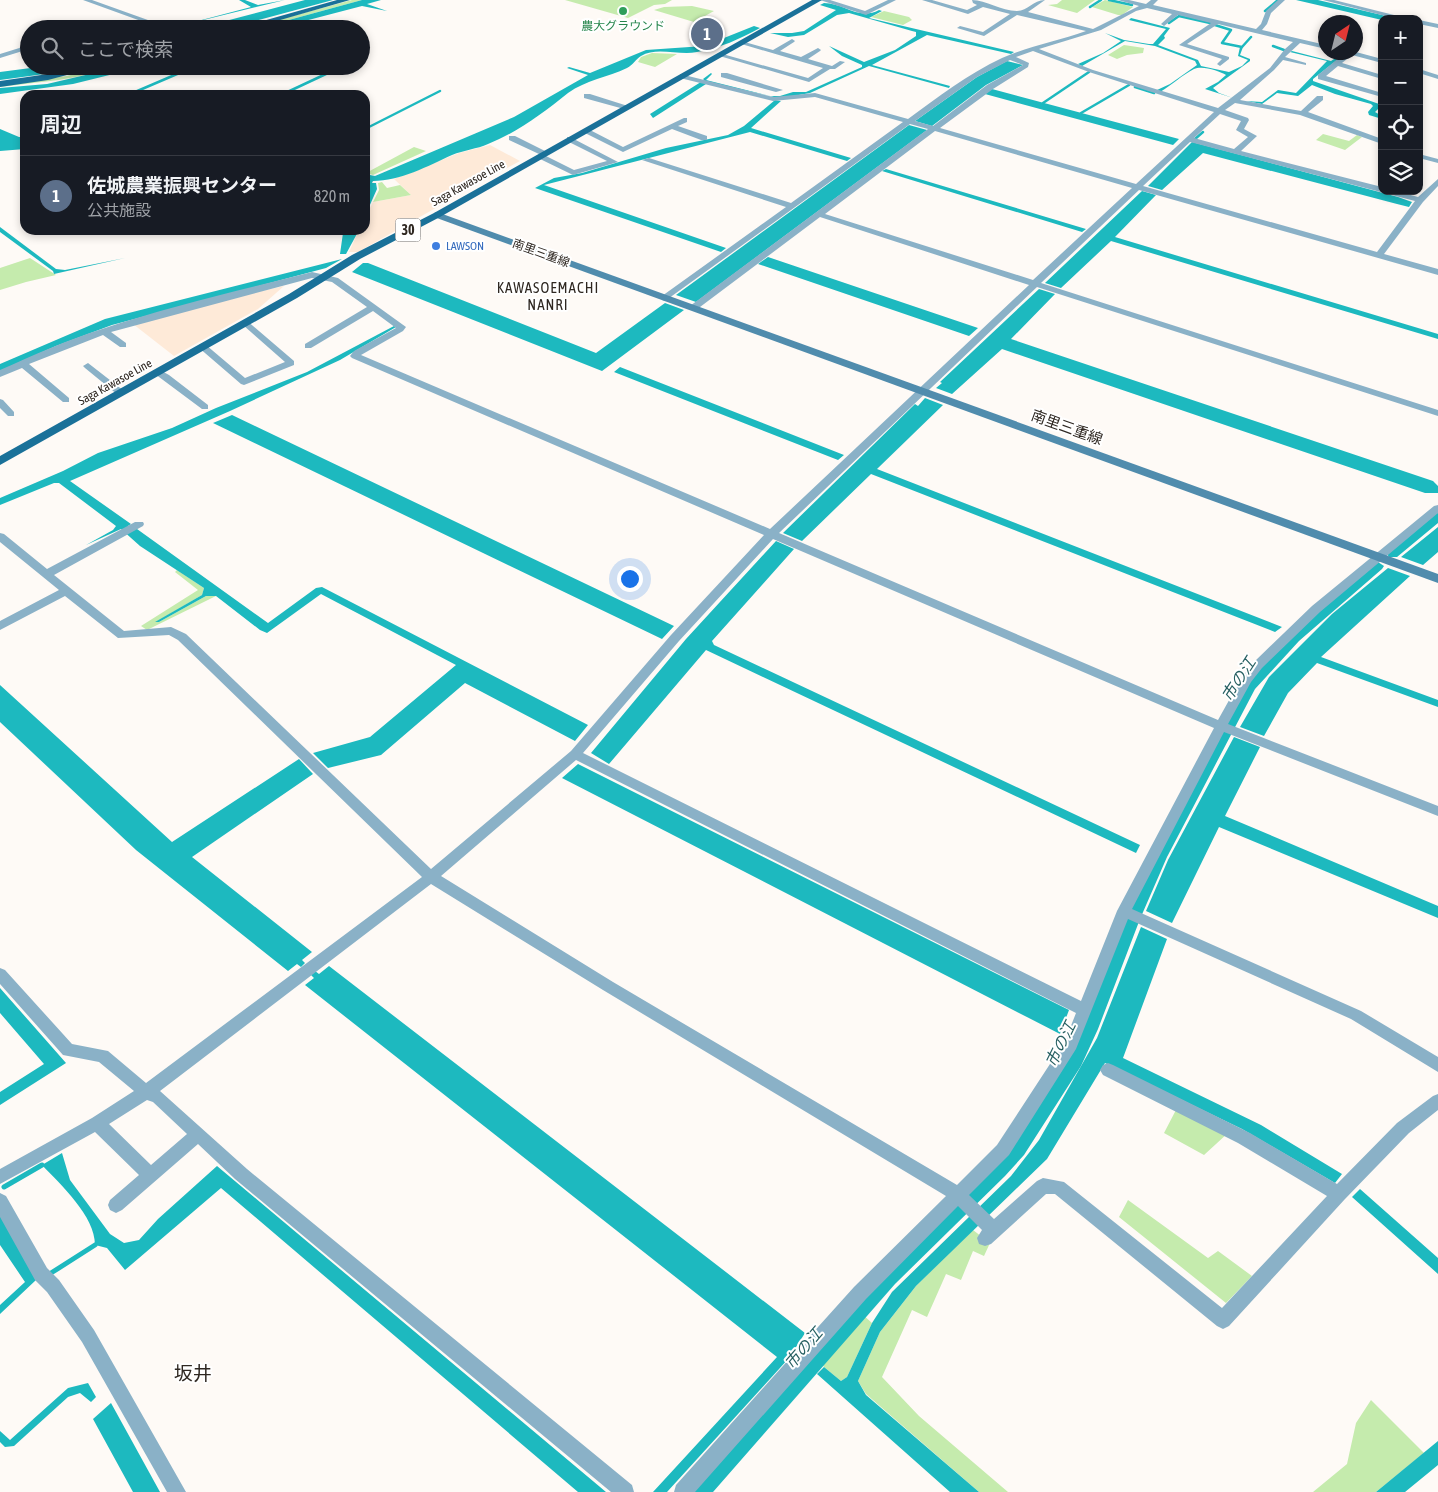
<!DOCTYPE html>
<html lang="ja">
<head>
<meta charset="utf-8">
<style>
	body { margin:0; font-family:"Asap Condensed","Noto Sans JP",sans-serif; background:#20242c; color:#f1f3f6 }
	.controls { position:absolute; right:15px; top:15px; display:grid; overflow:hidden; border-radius:10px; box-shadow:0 2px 8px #0003 }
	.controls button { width:45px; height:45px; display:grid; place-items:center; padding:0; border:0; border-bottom:1px solid #363941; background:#171b24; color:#f1f3f6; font:25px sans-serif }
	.compass { position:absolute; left:1318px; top:15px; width:45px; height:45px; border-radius:50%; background:#171b24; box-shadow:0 2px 8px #0003; rotate:35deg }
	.you { position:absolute; left:629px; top:578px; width:18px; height:18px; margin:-12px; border:4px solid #fff; border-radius:50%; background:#1a73e8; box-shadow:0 0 0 8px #1a73e833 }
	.badge { display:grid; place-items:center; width:32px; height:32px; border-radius:50%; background:#b45309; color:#fff; font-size:16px; font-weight:700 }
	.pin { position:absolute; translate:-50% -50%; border:2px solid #fff; box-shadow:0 1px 5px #0006 }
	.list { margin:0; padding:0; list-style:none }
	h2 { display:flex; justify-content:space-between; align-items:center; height:65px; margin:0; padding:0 20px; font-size:21px }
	h2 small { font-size:16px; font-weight:400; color:#9ea1a6 }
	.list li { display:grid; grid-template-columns:32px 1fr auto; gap:15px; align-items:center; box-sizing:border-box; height:80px; padding:0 20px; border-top:1px solid #363941 }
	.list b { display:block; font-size:19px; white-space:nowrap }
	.list p { margin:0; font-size:16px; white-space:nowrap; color:#9ea1a6 }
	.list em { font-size:16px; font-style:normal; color:#9ea1a6 }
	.icon { flex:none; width:28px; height:28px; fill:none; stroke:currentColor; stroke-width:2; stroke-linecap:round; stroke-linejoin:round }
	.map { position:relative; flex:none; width:1438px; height:1492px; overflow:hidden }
	.search { position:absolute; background:#171b24; box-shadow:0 2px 8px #0003; left:20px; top:20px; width:350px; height:55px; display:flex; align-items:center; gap:12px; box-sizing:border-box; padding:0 18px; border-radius:28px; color:#9ea1a6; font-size:19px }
	.panel { position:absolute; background:#171b24; box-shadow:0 2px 8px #0003; left:20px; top:90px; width:350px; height:145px; border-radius:15px }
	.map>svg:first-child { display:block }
</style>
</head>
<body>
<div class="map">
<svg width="1438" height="1492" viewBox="0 0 1438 1492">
	<rect width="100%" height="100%" fill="#fefaf6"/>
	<path fill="#feead8" d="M490 145 520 161 472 187 465 182 471 188 358 252H349L359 230H365V218L373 202 411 195 394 179 459 153Z
		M284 286 258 309 174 356 133 324 244 295Z"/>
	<path fill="#c5ebad" d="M352 0H362L256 29H244Z
		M565 0H672L665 4 654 5 628 18Z
		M1062 0H1095L1077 13 1048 5 1057 4Z
		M1105 0 1133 7 1122 15H1118L1092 7Z
		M692 6 714 11 694 22 654 10 664 7Z
		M884 11 909 17 912 20 903 25 871 17Z
		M1124 45 1144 48 1143 53 1127 55 1117 59 1108 55Z
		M652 53 677 54 655 67 638 62 641 57Z
		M104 66H116C78 80 39 82 0 87V85L67 76Z
		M1323 134 1349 141 1357 135 1362 137 1345 150 1316 140Z
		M414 147 426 151 373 175 366 173Z
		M382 182 387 188 400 185 411 195 373 202 379 190 378 183Z
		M30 258 56 275 26 282 0 290V268Z
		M177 570 204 588 202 595 156 622H159L206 596H216L147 630 141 626 198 590 175 572Z
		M1177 1108 1228 1133 1204 1155 1164 1133Z
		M1128 1200 1208 1258 1218 1251 1252 1276 1226 1303 1119 1217Z
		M973 1230 990 1243 984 1256 973 1251 961 1280 946 1274 927 1317 912 1310 882 1377 919 1416 1008 1492H979L866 1394 858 1381 880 1332 916 1286Z
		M862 1314 872 1323 847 1377 841 1381 824 1367 820 1360Z
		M1371 1400 1424 1453 1376 1492H1313L1347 1464 1356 1423Z"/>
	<path fill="#1db9bf" d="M239 0H245L258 5 285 0 175 27 251 7Z
		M305 0H333L225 29H195Z
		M362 0H381L367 4 387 11 362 6 274 29H256Z
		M1296 0H1318L1399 19 1382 20Z
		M824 3C844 3 859 21 879 10L882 11 869 18 1014 52 1011 54 927 35 872 65 950 86 949 88 869 66 810 93 782 98 774 97 716 84H706L653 118 650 114 704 80 703 79 711 73 712 74 706 80 770 96H780L793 92H806L862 67V65L842 56 829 46 864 62 895 50 916 36V32L912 31 849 13 837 15 804 35 788 37 770 33H792L804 31 836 10 820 5Z
		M1131 18 1170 28 1164 36 1165 38 1158 45 1198 60 1201 66 1229 72 1242 66 1248 60 1238 56 1240 47H1243L1240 55 1250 59V61L1213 88 1219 93 1233 98 1205 89 1218 82 1226 75C1220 71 1202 65 1194 69 1182 75 1172 85 1160 92L1157 90 1170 84 1197 65 1195 61 1155 46 1125 41 1082 66 1078 64 1103 53 1121 41 1105 33 1124 40 1149 44H1153L1166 29 1129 20Z
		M754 26 760 28C740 39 720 48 697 52 679 56 657 46 641 56 636 59 633 65 627 68 608 77 586 80 568 93 543 113 518 132 488 144 477 149 464 150 452 155 428 166 400 181 373 181L372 183H376L377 189 365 216V184L368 183 365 182V174L375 176 514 117 588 75 567 68 569 67 590 73 646 50 704 46Z
		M1292 51 1331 61 1343 53H1346L1313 79V81L1382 105 1375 112 1382 116V119L1369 115 1368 112 1373 106 1371 104 1335 94 1312 85 1298 96 1277 93 1262 104 1246 101 1262 102 1278 90 1296 93 1327 61 1290 52Z
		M1007 61 1023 65 986 85 932 126 915 121 977 77Z
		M46 66H83L52 73 0 80V72Z
		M124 66H146L73 84 0 94V88L47 84Z
		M992 89 1179 139 1173 145 985 94Z
		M775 100 781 101 751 128 851 158 847 161 750 132 544 185 726 248 721 252 535 188 554 178 582 173 666 148 728 135 744 126Z
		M909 125 927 130 696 302 676 295Z
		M0 129 19 137H25V149L0 151Z
		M1192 142 1398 197 1412 202 1409 207 1397 204 1203 153 1162 190 1148 186Z
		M886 169 1086 229 1082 232 882 171Z
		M1142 191 1156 195 1115 237 1438 334V339L1111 241 1061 288 1045 283Z
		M0 227 56 269 65 270 125 258 54 274 53 271 0 232Z
		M346 230H359L346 254H340L343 233Z
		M768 257 978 328 969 336 758 264Z
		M342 259 326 268 112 325 56 346 0 371V364L105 319Z
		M363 263H368L596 353 665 303 684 310 602 371 352 272Z
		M1039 289 1055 294 1011 339 1433 481 1438 486V493H1425L1002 349 952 394 936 388 942 383 940 382Z
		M394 326 396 327 340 360 230 411 70 481 131 524 128 526 137 529 268 623 316 588 322 587 588 725 575 741 465 683 381 755 328 768 313 753 370 737 456 665 321 594 267 633 260 630 216 596H206L159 622H155L202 595 204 588 140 546 121 529 86 545 113 530 116 526 59 483H54L0 505V498L63 471 98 453 172 428 216 408 307 372Z
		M620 367 844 455 838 460 614 372Z
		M925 398 943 405 877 469 1282 627 1275 632 871 474 802 541 783 533 915 404 918 406Z
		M232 415 674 626 662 639 213 423Z
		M1438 527V552L1423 565 1401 557Z
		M776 541 794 549 712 641 714 645 1140 845 1136 853 706 650 609 764 591 753 686 639Z
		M1388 568 1410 576 1321 657 1438 700V707L1317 663 1288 693 1264 736 1240 727 1269 677 1332 614Z
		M0 685 172 842 299 759 313 774 192 857 312 952 302 960 305 963 301 967 297 964 288 971 136 850 0 722Z
		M1234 737 1260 747 1225 816 1438 906V918L1219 827 1172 923 1146 911 1168 860Z
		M578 764 1069 1010 1060 1034 562 778Z
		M1141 927 1167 939 1123 1058 1261 1125 1342 1174 1335 1183 1242 1129 1105 1063 1047 1159 916 1286 880 1332 858 1381 866 1395 979 1492H950L817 1374 824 1367 841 1381 847 1377 872 1323 892 1292 1011 1176 1039 1140 1097 1038Z
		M329 966 805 1333 789 1358 667 1492H653L777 1357 305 985 314 978 311 975 315 971 319 974Z
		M0 988 66 1063 0 1105V1092L44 1064 0 1013Z
		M62 1153 70 1180 110 1234 124 1243 139 1240 158 1219 217 1166 606 1492H578L221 1188 125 1270 107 1248 95 1245C95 1216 61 1185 42 1165Z
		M1360 1189 1438 1258V1274L1352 1197Z
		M0 1215 36 1280 0 1314V1305L25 1282 0 1245Z
		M88 1383 96 1397 91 1402 80 1393 68 1397 14 1446 5 1447 0 1442V1431L10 1440 68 1388Z
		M111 1403 160 1492H133L93 1419Z
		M1438 1441V1465L1405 1492H1376Z"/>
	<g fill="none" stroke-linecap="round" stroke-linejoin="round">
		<path stroke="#1db9bf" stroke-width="2.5" d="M1109 0 1132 5
			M1090 7 1101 0
			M1265 11 1278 0
			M1169 23 1179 16 1210 23
			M1215 25 1231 30 1222 43 1242 47 1251 37
			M1273 46 1284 50
			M190 68 195 66
			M1135 87 1154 93
			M128 95 184 71
			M281 95 343 66
			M1043 103 1089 72
			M1081 113 1129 85
			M365 129 440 91
			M1195 139 1203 132"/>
		<path stroke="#1db9bf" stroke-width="5" d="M4 1187 42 1165
			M51 1273 95 1245"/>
		<path fill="#1db9bf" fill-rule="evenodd" d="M1438 513V523L1397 557H1389L1387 554 1389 551 1434 514Z
			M1378 562 1384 566 1382 569 1299 641 1255 689 1167 857 1140 919 1098 1029 1081 1066 1024 1155 1005 1176 895 1284 713 1492H690L693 1485 881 1272 993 1164 1012 1143 1069 1056 1082 1029 1124 919 1153 857 1245 684 1289 635 1374 563Z"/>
		<path fill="#8ab1c7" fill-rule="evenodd" d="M83 0H92L173 29H163Z
			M820 0H830L865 11 888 0H896L866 15Z
			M922 0H932L967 10 977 5 973 3 972 0C986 0 1001 11 1017 11 1028 11 1033 0 1045 0L1028 12 1093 29 1139 6 1118 0H1129L1146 4 1151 0H1158L1153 5 1256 29 1261 24 1266 11 1278 0H1285L1271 13 1267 24 1262 30 1326 45V49L1300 43 1285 57 1306 63V65L1283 60 1274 70 1240 100 1301 111 1317 96H1323V100L1308 112 1382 139V144L1300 115 1235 103 1225 110 1248 118 1249 120 1244 129 1257 136 1241 151 1382 187V191H1396L1418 197 1438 179V186L1423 202 1384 254 1438 269V275L1139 190 1041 283 1438 410V416L1037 287 779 533 1218 720 1242 677 1254 662 1312 606 1434 506 1438 505V513L1320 612 1262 668 1251 682 1228 724 1438 806V816L1224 732 1132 909 1361 1011 1438 1057V1072L1351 1019 1128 919 1076 1049 1009 1155 969 1195 994 1219 1037 1181 1043 1178 1064 1182 1222 1308 1327 1196 1238 1143 1103 1075 1100 1070 1103 1065 1108 1063 1113 1065 1250 1133 1337 1184 1397 1123 1433 1096 1438 1094V1110L1409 1133 1345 1199 1229 1326 1223 1329 1217 1326 1055 1194H1046L991 1244 985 1246 979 1244 977 1238 982 1230 958 1206 866 1299 695 1492H674L676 1485 854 1287 946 1196 603 990 431 884 160 1091 247 1169 632 1485 634 1492H611L235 1179 198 1144 122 1210 116 1213 110 1210 108 1205 110 1200 139 1175 95 1132 0 1184V1169L92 1118 134 1091 99 1062 63 1055 0 984V968L5 970 72 1044 108 1051 146 1083 422 877 178 640 169 635 118 638 65 596 0 630V621L59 590 0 542V533L4 534 47 569 135 522H143L144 524 143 526 54 575 124 631 171 627 186 634 431 869 571 751 671 635 764 535 352 358 350 356 354 351 396 328 373 311 311 348H305V344L367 307 332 282 312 278 111 332 126 343V347H120L103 335 29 364 69 398V402H63L22 368 0 377V370C34 355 67 340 102 329 171 306 242 290 312 272L338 278 406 327 403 331 361 355 770 529 1029 285 820 217 696 310H690V306L928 129 910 124 665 301 662 300V296L786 207 642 160 649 158 791 203 903 122 815 97 773 101 680 78V74L773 97 815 93 908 119C938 97 968 74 1002 58 1029 46 1058 41 1086 31L1017 15 984 36 957 28 960 26 983 32 1010 14 983 7 968 14ZM1147 8 1172 14 1161 24 1164 26 1178 15 1211 23 1179 45 1222 59 1217 64 1220 66 1229 59V57L1187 44 1218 24 1293 42 1285 49 1270 68 1218 108 1093 70 1039 49 1101 30 1136 11ZM1033 51 1089 72 1214 112 1136 184 940 128 993 89 1028 67 1029 63 1016 57ZM1010 60 1023 65 987 85 933 126 915 121 977 77ZM1220 114 1241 121 1236 130 1248 137 1234 149 1194 138ZM935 131 1132 188 1033 280 825 214ZM1190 142 1415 201 1377 252 1143 186ZM773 539 1214 728 1117 911 1081 1001 583 753 679 641ZM576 760 1076 1013 1065 1041 997 1145 957 1185 613 982 441 876ZM147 1100 153 1102 187 1134 151 1165 109 1124Z
			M1323 0H1334L1410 19H1397Z
			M1419 20 1438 24V28L1419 24Z
			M792 39 795 41 794 42 780 51 801 57 818 48 821 50 820 51 808 59 832 66 840 61 845 62 835 69H830L809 82 716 55 719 53 808 78 823 68 738 43 741 41 773 50Z
			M29 45V49L0 58V54Z
			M1346 52H1356L1382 59V63L1352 55 1342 63 1382 75V79L1338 66 1326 76 1382 93V97L1318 79V75Z
			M1419 69 1438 75V79L1419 73Z
			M721 73H727L783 90 776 92 721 77Z
			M584 94H590L631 107 624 109 584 98Z
			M684 118H687V122L678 126 707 136V140H701L672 129 623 152 581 131 588 129 623 147Z
			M509 136H515L547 152 546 156 574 170 607 161 567 141V137H570L618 162 573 175 538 158 539 154 509 140Z
			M1419 154 1438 159V163L1419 158Z
			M246 320 294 361V365L244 385 241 384 198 347 200 345H206L245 378 285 362 243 325V321Z
			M88 363 124 391V395H118L85 368 83 366Z
			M158 369 169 375 208 405V409H202L155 374 153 372Z
			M0 399 3 400 14 412V416H8L0 408Z
			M0 1193 6 1196 47 1268 59 1280 94 1330 186 1492H167L82 1342 47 1292 35 1280 0 1217Z"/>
		<path fill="#508cad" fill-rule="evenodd" d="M437 212 1438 574V583L434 217V213Z"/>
		<path fill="#1a7199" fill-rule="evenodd" d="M337 0H350L249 29H235Z
			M812 0H822L440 217 360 259 297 298 0 465V456L289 294 352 255 434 213Z
			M85 66H101L48 80 0 87V81L48 74Z"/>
	</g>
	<circle fill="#2e9e5b" stroke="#fff" stroke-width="2" cx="623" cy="11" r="5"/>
	<circle fill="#3f7fe0" stroke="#fff" stroke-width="2" cx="436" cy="246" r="5"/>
	<g text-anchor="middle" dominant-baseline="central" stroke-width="4" stroke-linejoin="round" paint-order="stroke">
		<g font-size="12" fill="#27864d" stroke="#fff">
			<text x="623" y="26">農大グラウンド</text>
		</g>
		<g font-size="12" fill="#2f2822" stroke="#fff">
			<text transform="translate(468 183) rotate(-29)">Saga Kawasoe Line</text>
			<text transform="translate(541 253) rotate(20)">南里三重線</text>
			<text transform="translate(115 382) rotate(-29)">Saga Kawasoe Line</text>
		</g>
		<g font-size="12" fill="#366cbe" stroke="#fff" text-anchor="start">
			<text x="446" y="246">LAWSON</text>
		</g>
		<rect fill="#fff" stroke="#6d6864" stroke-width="1" x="395.5" y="218.5" width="25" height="23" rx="4"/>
		<g font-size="14" font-weight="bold" fill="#2f2822">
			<text x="408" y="230">30</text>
		</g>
		<g font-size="15" letter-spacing="1" fill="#2f2822" stroke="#fff">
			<text x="548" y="287">KAWASOEMACHI<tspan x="548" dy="17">NANRI</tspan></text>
		</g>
		<g font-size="15" fill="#2f2822" stroke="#fff">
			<text transform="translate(1067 427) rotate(20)">南里三重線</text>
		</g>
		<g font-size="16" font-style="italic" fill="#265f61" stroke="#fff">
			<text transform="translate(1238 679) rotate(-57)">市の江</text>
			<text transform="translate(1060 1044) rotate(-64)">市の江</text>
			<text transform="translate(803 1348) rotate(-49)">市の江</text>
		</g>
		<g font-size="19" fill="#2f2822" stroke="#fff">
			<text x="193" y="1373">坂井</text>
		</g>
	</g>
</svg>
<div class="controls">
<button>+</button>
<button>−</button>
<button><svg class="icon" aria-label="locate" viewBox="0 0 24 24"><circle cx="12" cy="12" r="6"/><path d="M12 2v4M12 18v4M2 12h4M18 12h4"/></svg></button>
<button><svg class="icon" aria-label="layers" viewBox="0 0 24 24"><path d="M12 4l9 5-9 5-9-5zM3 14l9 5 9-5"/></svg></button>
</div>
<svg class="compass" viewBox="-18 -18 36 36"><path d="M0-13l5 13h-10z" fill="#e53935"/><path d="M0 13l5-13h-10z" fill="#9ea1a6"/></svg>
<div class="you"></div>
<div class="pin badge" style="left:707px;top:34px;background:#5c6f8a">1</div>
<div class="search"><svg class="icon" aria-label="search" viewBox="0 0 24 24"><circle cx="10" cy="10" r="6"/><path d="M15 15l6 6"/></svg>ここで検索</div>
<section class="panel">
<h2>周辺<small></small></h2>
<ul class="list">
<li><span class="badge" style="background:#5c6f8a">1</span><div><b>佐城農業振興センター</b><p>公共施設</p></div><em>820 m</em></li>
</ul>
</section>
</div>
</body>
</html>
